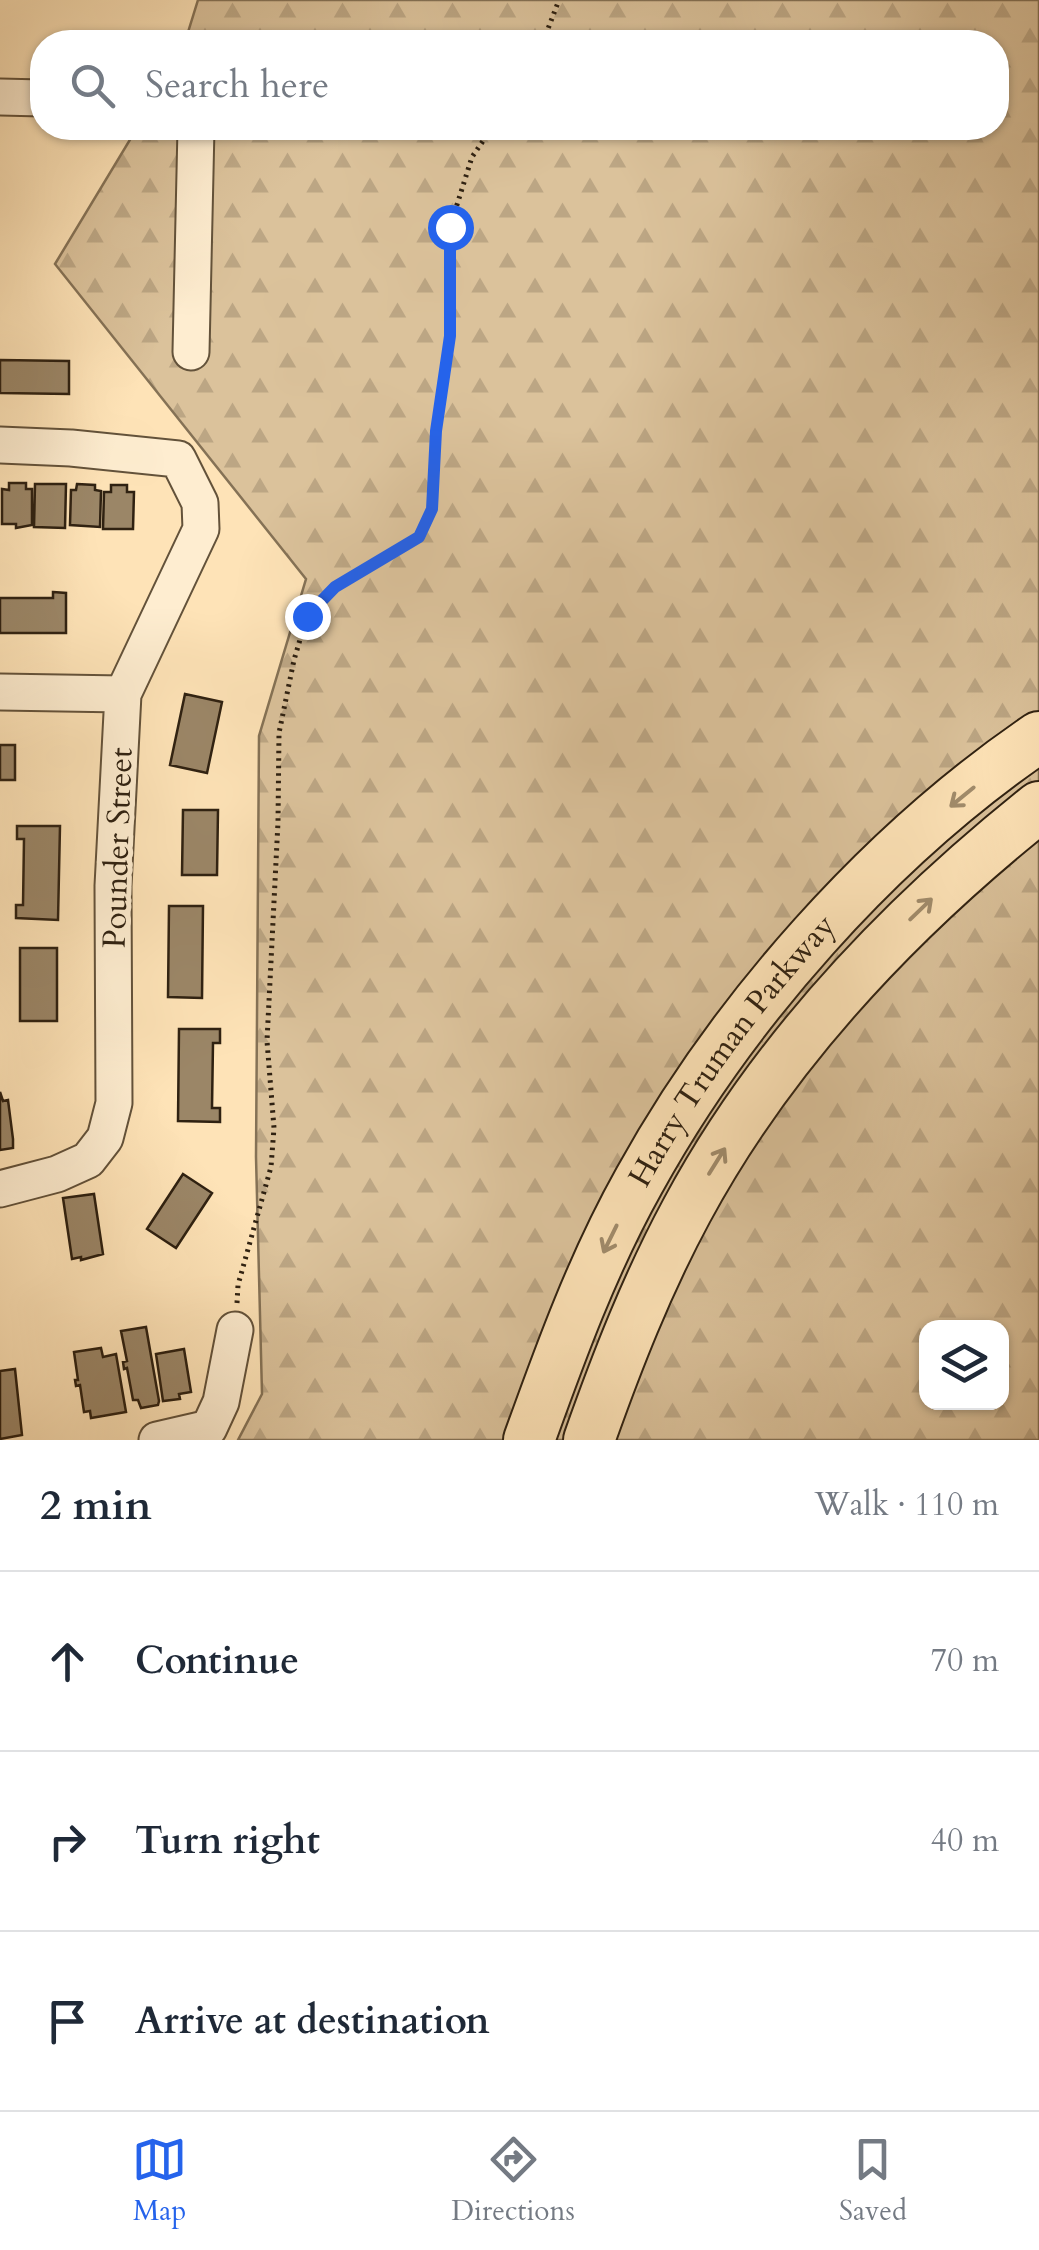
<!DOCTYPE html>
<html lang="en">
<head>
<meta charset="utf-8">
<style>
	body { margin:0; font-family:Cardo,serif; background:#f2f2f3; color:#1f2937 }
	.controls { position:absolute; right:30px; bottom:30px; display:grid; overflow:hidden; border-radius:20px; box-shadow:0 2px 8px #0004 }
	.controls button { width:90px; height:90px; display:grid; place-items:center; padding:0; border:0; border-bottom:2px solid #e0e1e3; background:#fff; color:#1f2937; font:50px sans-serif }
	.stop { position:absolute; width:30px; height:30px; margin:-22px; border:8px solid #2563eb; border-radius:50%; background:#fff }
	.stop.end { background:#2563eb; border-color:#fff; box-shadow:0 2px 10px #0008 }
	.list { margin:0; padding:0; list-style:none }
	h2 { display:flex; justify-content:space-between; align-items:center; height:130px; margin:0; padding:0 40px; font-size:42px }
	h2 small { font-size:32px; font-weight:400; color:#747a83 }
	.list li { display:grid; grid-template-columns:65px 1fr auto; gap:30px; align-items:center; box-sizing:border-box; height:180px; padding:0 40px; border-top:2px solid #e0e1e3 }
	.list b { display:block; font-size:38px; white-space:nowrap }
	.list em { font-size:32px; font-style:normal; color:#747a83 }
	.icon { flex:none; width:55px; height:55px; fill:none; stroke:currentColor; stroke-width:2; stroke-linecap:round; stroke-linejoin:round }
	.map { position:relative; flex:none; width:1039px; height:1440px; overflow:hidden }
	.search { position:absolute; background:#fff; box-shadow:0 2px 8px #0004; left:30px; right:30px; top:30px; height:110px; display:flex; align-items:center; gap:25px; box-sizing:border-box; padding:0 35px; border-radius:40px; color:#747a83; font-size:38px }
	.sheet { height:670px; background:#fff }
	nav { display:flex; justify-content:space-around; align-items:center; box-sizing:border-box; height:140px; border-top:2px solid #e0e1e3; background:#fff; font-size:28px; color:#747a83 }
	nav a { display:grid; justify-items:center; gap:5px }
	nav .on { color:#2563eb }
	.map>svg:first-child { display:block }
</style>
</head>
<body>
<div class="map">
<svg width="1039" height="1440" viewBox="0 0 1039 1440">
	<defs>
		<pattern id="forest-firs" width="22" height="20" patternUnits="userSpaceOnUse" patternTransform="scale(2.5)"><rect width="22" height="20" fill="#dbc29b"/><path d="M5 1l3.5 6h-7zM16 11l3.5 6h-7z" fill="#bca684"/></pattern>
	</defs>
	<rect width="100%" height="100%" fill="#fee3b7"/>
	<filter id="stains"><feTurbulence type="fractalNoise" baseFrequency=".002" numOctaves="4"/><feColorMatrix values="0 0 0 0 .2 0 0 0 0 .09 0 0 0 0 .02 0 0 0 .5 -.17"/></filter>
	<radialGradient id="worn" r=".72"><stop offset=".6" stop-color="#630" stop-opacity="0"/><stop offset="1" stop-color="#630" stop-opacity=".3"/></radialGradient>
	<path fill="url(#forest-firs)" stroke="#857256" stroke-width="2.5" fill-rule="evenodd" d="M198 0H1039V1440H238L262 1394 256 1157 259 736 306 579 55 264 137 128H996V42H185ZM926 1328H1002V1402H926Z"/>
	<path fill="#9b8667" stroke="#2f2111" stroke-width="2.5" d="M0 360 69 361V394L0 393Z
		M9 483H26V489H32V525L16 528V524H2V489L9 490Z
		M35 484H66L65 528 34 527Z
		M77 484 95 485V490L101 491 100 527 70 525 71 490H76Z
		M111 485H127V492H134L133 529H103L104 492H111Z
		M53 592 66 593V633H0V598H53Z
		M185 694 222 702 207 773 170 765Z
		M0 745H15V780H0Z
		M183 810H218L217 875H182Z
		M17 826H60L58 920 16 918V905H23L24 839H17Z
		M169 906H203L202 998 168 997Z
		M20 948H57V1021H20Z
		M179 1029H220V1043H213L212 1108H220V1122L178 1121Z
		M0 1092 3 1101 8 1100 13 1139V1148L0 1150Z
		M183 1174 212 1193 176 1248 147 1229Z
		M94 1194 103 1254 81 1260V1257L72 1259 63 1198Z
		M146 1327 159 1401 158 1405 141 1408 138 1400H133L127 1368 124 1369 123 1362 127 1361 121 1331Z
		M101 1348 103 1357 116 1354 126 1412 91 1418 90 1411 84 1412 80 1385 76 1386 75 1380H78L74 1352Z
		M184 1349 191 1392 179 1394 180 1399 163 1401 156 1354Z
		M15 1369 22 1435 0 1439V1371Z"/>
	<g fill="none" stroke-linecap="round" stroke-linejoin="round">
		<defs>
			<path id="minor" d="M0 97 42 98
				M191 352 196 128
				M0 445 71 448 178 459 200 503 201 529 123 694 113 886 114 1103 105 1138 88 1160 57 1174 0 1189
				M0 692 123 694
				M157 1440 209 1428 221 1402 235 1330"/>
			<g id="highway">
				<path id="s1" d="M529 1440C561 1351 593 1263 639 1181 732 1012 879 846 1039 737"/>
				<path d="M589 1440C617 1361 647 1284 687 1210 772 1052 900 918 1039 807"/>
			</g>
		</defs>
		<use href="#minor" stroke="#63523a" stroke-width="39"/>
		<use href="#highway" stroke="#2f2111" stroke-width="54"/>
		<path stroke="#2f2111" stroke-width="5" stroke-dasharray="2.5 5" stroke-linecap="butt" d="M543 42 559 0
			M237 1303 238 1285 271 1167 274 1128 267 1041 278 822 279 733 294 660 307 616 335 587 419 537 432 509 436 431 450 337V227L472 157 492 128"/>
		<use href="#minor" stroke="#feedd0" stroke-width="35"/>
		<use href="#highway" stroke="#fee3b7" stroke-width="50"/>
	</g>
	<defs><path id="oneway-shaft" d="M-6 0H5M1.5-3L5.5 0L1.5 3" fill="none" stroke-width="1.6" stroke-linecap="round" stroke-linejoin="round" transform="scale(2.5)"/></defs>
	<g stroke="#a18c6c">
		<use href="#oneway-shaft" transform="translate(962 797) rotate(141)"/>
		<use href="#oneway-shaft" transform="translate(921 909) rotate(-44)"/>
		<use href="#oneway-shaft" transform="translate(717 1161) rotate(-58)"/>
		<use href="#oneway-shaft" transform="translate(610 1239) rotate(116)"/>
	</g>
	<g fill="none" stroke-linecap="round" stroke-linejoin="round">
		<path stroke="#2563eb" stroke-width="12" d="M307 616 335 587 419 537 432 509 436 431 450 336V227"/>
	</g>
	<g text-anchor="middle" dominant-baseline="central" stroke-width="10" stroke-linejoin="round" paint-order="stroke">
		<g font-size="32" fill="#2f2111" stroke="#feedd0">
			<text transform="translate(118 848) rotate(-88)">Pounder Street</text>
			<text stroke="none"><textPath href="#s1" startOffset="442">Harry Truman Parkway</textPath></text>
		</g>
	</g>
	<rect width="100%" height="100%" filter="url(#stains)"/>
	<rect width="100%" height="100%" fill="url(#worn)"/>
</svg>
<div class="controls">
<button><svg class="icon" aria-label="layers" viewBox="0 0 24 24"><path d="M12 4l9 5-9 5-9-5zM3 14l9 5 9-5"/></svg></button>
</div>
<div class="stop" style="left:450px;top:227px"></div>
<div class="stop end" style="left:307px;top:616px"></div>
<div class="search"><svg class="icon" aria-label="search" viewBox="0 0 24 24"><circle cx="10" cy="10" r="6"/><path d="M15 15l6 6"/></svg>Search here</div>
</div>
<section class="sheet">
<h2>2 min<small>Walk · 110 m</small></h2>
<ul class="list">
<li><svg class="icon" aria-label="ahead" viewBox="0 0 24 24"><path d="M12 20V5M6 11l6-6 6 6"/></svg><div><b>Continue</b></div><em>70 m</em></li>
<li><svg class="icon" aria-label="right" viewBox="0 0 24 24"><path d="M7 20v-9h11M14 6l5 5-5 5"/></svg><div><b>Turn right</b></div><em>40 m</em></li>
<li><svg class="icon" aria-label="arrive" viewBox="0 0 24 24"><path d="M6 21V4h12l-3 4 3 4H6"/></svg><div><b>Arrive at destination</b></div></li>
</ul>
</section>
<nav>
<a class="on"><svg class="icon" aria-label="map" viewBox="0 0 24 24"><path d="M3 6l6-2 6 2 6-2v14l-6 2-6-2-6 2zM9 4v14M15 6v14"/></svg>Map</a>
<a><svg class="icon" aria-label="directions" viewBox="0 0 24 24"><path d="M12 3l9 9-9 9-9-9zM9 14v-3h6M13 9l2 2-2 2"/></svg>Directions</a>
<a><svg class="icon" aria-label="saved" viewBox="0 0 24 24"><path d="M7 4h10v16l-5-4-5 4z"/></svg>Saved</a>
</nav>
</body>
</html>
